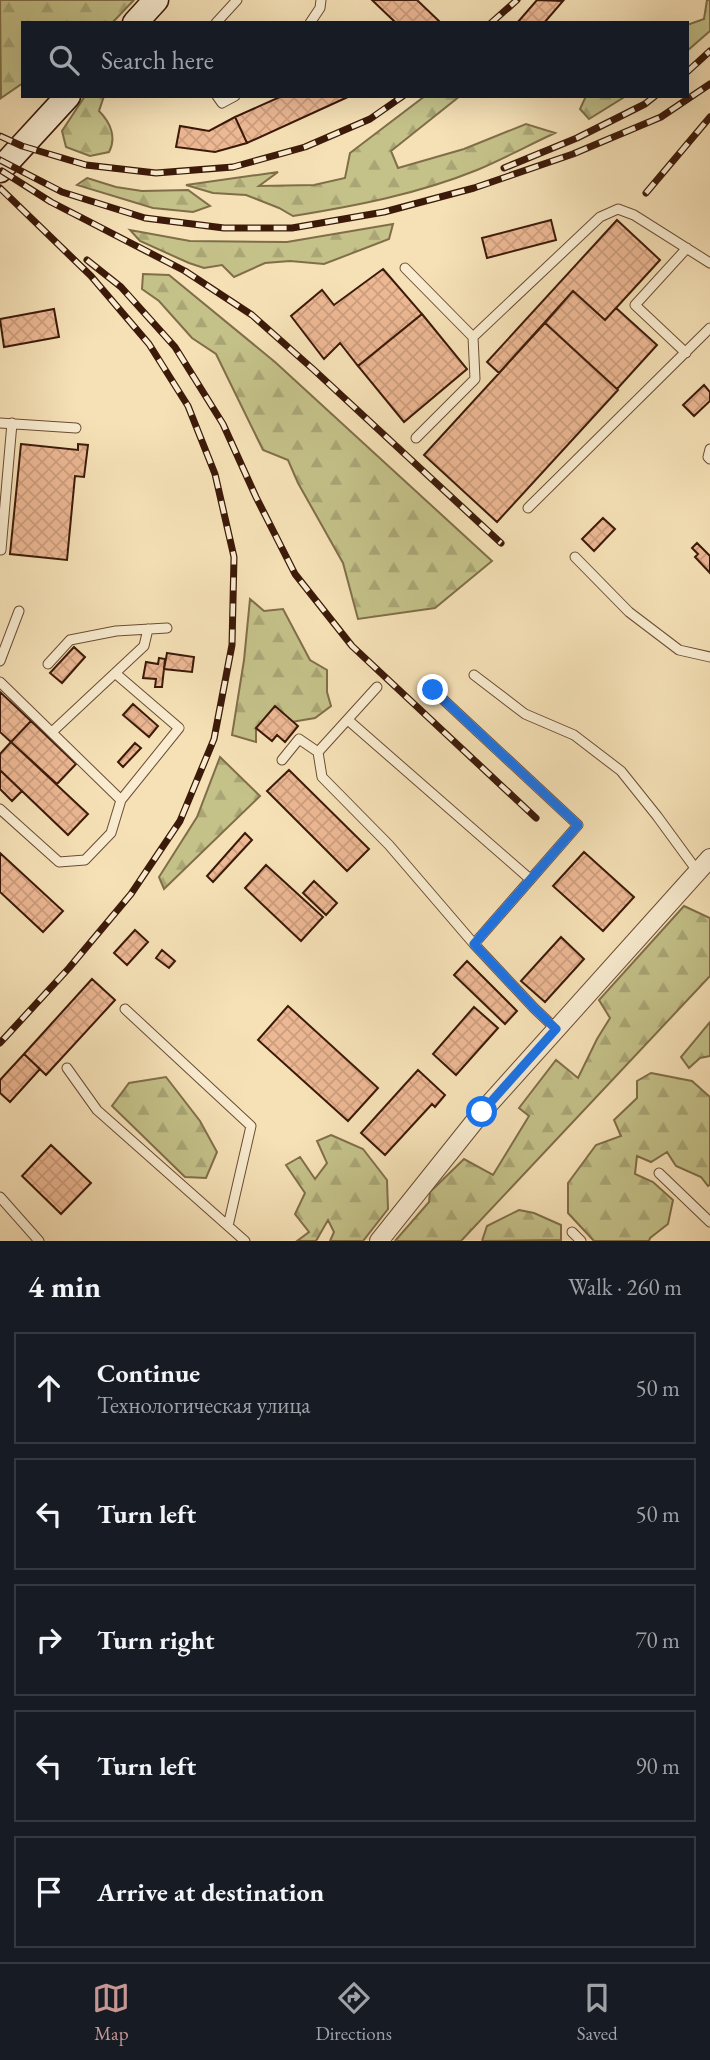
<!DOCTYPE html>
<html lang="en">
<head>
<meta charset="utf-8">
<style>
	body { margin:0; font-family:"EB Garamond",serif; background:#242831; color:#f1f3f6 }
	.stop { position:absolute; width:21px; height:21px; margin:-16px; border:5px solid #1a73e8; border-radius:50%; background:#fff }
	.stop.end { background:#1a73e8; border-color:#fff; box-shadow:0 2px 7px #0008 }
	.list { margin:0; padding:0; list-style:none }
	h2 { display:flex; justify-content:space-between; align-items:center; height:91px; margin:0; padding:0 28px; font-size:30px }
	h2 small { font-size:23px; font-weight:400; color:#9ea1a6 }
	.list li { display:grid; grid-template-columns:46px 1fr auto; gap:21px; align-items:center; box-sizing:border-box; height:112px; margin:0 14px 14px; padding:0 14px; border:2px solid #363941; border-radius:0px }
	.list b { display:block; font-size:26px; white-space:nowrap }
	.list p { margin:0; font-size:23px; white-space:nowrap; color:#9ea1a6 }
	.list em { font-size:23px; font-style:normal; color:#9ea1a6 }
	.icon { flex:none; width:38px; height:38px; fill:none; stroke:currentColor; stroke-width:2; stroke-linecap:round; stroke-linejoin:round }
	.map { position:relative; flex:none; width:710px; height:1241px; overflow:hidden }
	.search { position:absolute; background:#171b24; box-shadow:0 7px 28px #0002; left:21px; right:21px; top:21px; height:77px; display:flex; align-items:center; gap:18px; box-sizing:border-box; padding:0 24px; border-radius:0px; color:#9ea1a6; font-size:26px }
	.sheet { height:721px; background:#171b24 }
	nav { display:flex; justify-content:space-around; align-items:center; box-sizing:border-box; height:98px; border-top:2px solid #363941; background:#171b24; font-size:19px; color:#9ea1a6 }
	nav a { display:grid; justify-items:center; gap:4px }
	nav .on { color:#c59692 }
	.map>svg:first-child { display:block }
</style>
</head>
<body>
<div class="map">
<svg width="710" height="1241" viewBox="0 0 710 1241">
	<defs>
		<pattern id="forest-firs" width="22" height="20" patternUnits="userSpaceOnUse" patternTransform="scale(1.75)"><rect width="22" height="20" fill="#c4c189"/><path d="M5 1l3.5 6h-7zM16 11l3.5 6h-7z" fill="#a9a575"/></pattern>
		<pattern id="building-cross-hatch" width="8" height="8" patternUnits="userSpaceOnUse" patternTransform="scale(1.75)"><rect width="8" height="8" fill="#edb894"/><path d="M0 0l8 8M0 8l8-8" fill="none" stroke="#cc9e7e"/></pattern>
	</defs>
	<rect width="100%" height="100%" fill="#f6e1b7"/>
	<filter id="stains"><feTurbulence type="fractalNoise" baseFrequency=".00286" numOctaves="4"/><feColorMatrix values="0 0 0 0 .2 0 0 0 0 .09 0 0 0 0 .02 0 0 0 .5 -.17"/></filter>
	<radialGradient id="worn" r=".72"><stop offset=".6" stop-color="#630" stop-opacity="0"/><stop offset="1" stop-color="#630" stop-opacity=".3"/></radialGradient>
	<path fill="url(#forest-firs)" stroke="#806e49" stroke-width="2" d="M0 0H134L112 23H23V83L1 98Z
		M707 0H710V31L687 51V25L704 19Z
		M85 96H104L99 111C110 122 117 137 109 152L90 156 66 147 62 131Z
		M425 96H460L391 151 398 168 464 149 526 124 555 133C529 145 503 159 477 170 418 194 355 206 293 216L279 208 246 195 213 193 186 185 278 172 259 186 314 185 345 178 350 153Z
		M586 96H626L589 119 580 109Z
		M87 178 116 187 142 191 188 190 210 206 193 212 153 208 77 185Z
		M393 224 389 239 324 264 290 261 265 263 234 277 222 265 204 268 189 263 140 241 130 230 190 241 287 242Z
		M143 274 169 275 275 362 492 561 435 608 358 619 343 563 298 483 288 460 263 450 216 354 192 338 159 301 142 289Z
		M250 599 264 611 283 609 310 660 327 670V692L331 706 315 718 256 728V742L232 735 244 660Z
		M220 757 260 796 164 889 159 877 197 817Z
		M684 906 710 918V976L461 1241H395L429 1202 430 1192 464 1159 493 1175 529 1116 519 1108 556 1060 578 1078 597 1039 610 1018 599 1000Z
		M710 1022V1056L700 1058 689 1068 681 1057Z
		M651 1073 692 1081 710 1097V1185L708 1186 701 1177 676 1166 667 1152 651 1162 637 1156 635 1174 653 1182 673 1200 668 1224 650 1238 649 1241H594L568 1213V1183L596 1145 621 1136 614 1120 637 1098V1081Z
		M166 1077 200 1121 217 1152 206 1178 185 1177 112 1106 129 1083Z
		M331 1135 363 1149 387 1180 388 1209 363 1241H330L334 1232 328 1220 316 1241H297L309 1232 295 1214 305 1193 286 1165 300 1157 315 1179 327 1163 317 1141Z
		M519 1210 534 1213 561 1225V1240L482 1241 487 1226Z"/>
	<path fill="url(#building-cross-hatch)" stroke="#3c1a09" stroke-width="2" d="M372 0H417L441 23H396Z
		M537 0 563 1 544 23H517Z
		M282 96H350L247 143 235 117Z
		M235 117 247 143 215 152 176 147 180 126 209 131Z
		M551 220 556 240 487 258 482 238Z
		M617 220 660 260 605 320 573 291 499 373 487 362Z
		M383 269 422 314 358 366 340 343 324 359 291 316 322 290 334 305Z
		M573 291 605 320 616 308 657 345 617 389 545 323Z
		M54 309 59 337 4 347 0 319Z
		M422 314 467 369 404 422 358 366Z
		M545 323 618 390 497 522 424 455Z
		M704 385 710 392V401L694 416 683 405Z
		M21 444 78 450V444L88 445 84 477 75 476 67 560 10 554Z
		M603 518 615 529 594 551 582 539Z
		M697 543 710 556V573L695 557 698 554 692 548Z
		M74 647 85 657 62 683 50 673Z
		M167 653 194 657 192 672 164 669Z
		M159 658 165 659 162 687H155L156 679 143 678 146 662 158 664Z
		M0 692 31 721 11 742 0 732Z
		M133 704 158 726 149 737 123 715Z
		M275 706 298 726 285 742 277 735 272 741 256 728Z
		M31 721 76 764 57 784 11 742Z
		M11 742 88 814 68 835 0 770V754Z
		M135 743 141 748 123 767 118 762Z
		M0 770 22 791 12 801 0 789Z
		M289 770 369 849 347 871 267 791Z
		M245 833 252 840 213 882 207 876Z
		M584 852 634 897 603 931 553 886Z
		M0 853 63 911 43 932 0 892Z
		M266 865 323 917 301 941 245 888Z
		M314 881 337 903 326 915 303 893Z
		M135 930 148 942 127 965 114 953Z
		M561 937 584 959 545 1002 521 981Z
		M162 950 175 961 169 968 156 958Z
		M467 961 517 1011 505 1024 454 975Z
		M92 979 115 1000 46 1075 24 1054Z
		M288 1006 378 1088 348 1121 258 1040Z
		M474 1007 498 1028 456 1075 433 1054Z
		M24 1054 40 1069 10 1102 0 1093V1080Z
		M418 1070 445 1095 435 1107 432 1104 385 1155 361 1133Z
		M51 1145 91 1183 61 1214 22 1176Z"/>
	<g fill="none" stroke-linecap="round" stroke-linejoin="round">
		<defs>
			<path id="lane" d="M216 23 237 0
				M310 23 320 8 321 0
				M217 96 222 103 235 96
				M405 268 473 337 600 217 618 209 634 215 710 263
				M686 353 635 305 687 248
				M0 423 76 428
				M416 438 475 379 473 337
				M710 449 708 457 710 459
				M528 508 710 328
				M1 550 12 423
				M575 557 629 612 679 650 710 657
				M0 661 19 611
				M48 664 70 640 116 631 167 628
				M115 673 179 728 121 800
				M474 675 525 714 574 735 621 771 657 816 698 872
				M0 682 121 800 111 833 85 860 59 862 0 809
				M377 687 318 752 322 777 389 845 474 944 534 1008 556 1029
				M433 690 578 825 474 944
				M348 720 530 879
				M52 732 144 646 148 629
				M282 760 299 739 318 752
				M125 1009 251 1126 228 1226
				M67 1068 97 1110 245 1241
				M659 1173 710 1222
				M0 1197 39 1241
				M572 1232 581 1241"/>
			<path id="street" d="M379 1241 482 1112 710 858"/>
			<path id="secondary" d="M135 23 156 0
				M0 170 68 96"/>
		</defs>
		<use href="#lane" stroke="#6a4c34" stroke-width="11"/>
		<use href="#street" stroke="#6a4c34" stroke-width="20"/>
		<use href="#secondary" stroke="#3c1a09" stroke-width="27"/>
		<use href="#lane" stroke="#f9ecd0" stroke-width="9"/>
		<use href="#street" stroke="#f9ecd0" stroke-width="18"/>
		<use href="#secondary" stroke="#f9ecd0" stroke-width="24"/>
		<defs>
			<path id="rail" d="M491 23 517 0
				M687 72 710 51
				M0 136 22 146 86 165 156 173 233 167 305 147 370 119 403 96
				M0 160 62 192 145 218 224 228H292L384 212 474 188 573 154 661 117 710 84
				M504 168 577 138 645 104 655 96
				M2 171 51 202 185 271 252 315 314 370 501 543
				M0 188 91 276 149 344 188 406 215 474 234 557 232 645 214 739 180 821 131 894 69 968 0 1043
				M646 193 710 117
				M87 260 121 287 175 347 223 424 256 497 295 574 352 646 536 818"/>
		</defs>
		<use href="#rail" stroke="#3c1a09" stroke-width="7"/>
		<use href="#rail" stroke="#f9ecd0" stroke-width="4.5" stroke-dasharray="13" stroke-linecap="butt"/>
	</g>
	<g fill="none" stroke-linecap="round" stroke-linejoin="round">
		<path stroke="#1a73e8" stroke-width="9" d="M433 690 578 825 474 944 534 1008 556 1029 482 1112"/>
	</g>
	<rect width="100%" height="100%" filter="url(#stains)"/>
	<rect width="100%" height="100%" fill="url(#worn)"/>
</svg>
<div class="stop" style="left:482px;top:1112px"></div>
<div class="stop end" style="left:433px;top:690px"></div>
<div class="search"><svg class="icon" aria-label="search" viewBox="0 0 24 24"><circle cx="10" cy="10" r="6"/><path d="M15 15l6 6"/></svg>Search here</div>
</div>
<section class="sheet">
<h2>4 min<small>Walk · 260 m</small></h2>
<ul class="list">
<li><svg class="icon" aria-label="ahead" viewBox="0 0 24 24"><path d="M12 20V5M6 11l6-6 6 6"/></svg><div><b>Continue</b><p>Технологическая улица</p></div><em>50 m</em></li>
<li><svg class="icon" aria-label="left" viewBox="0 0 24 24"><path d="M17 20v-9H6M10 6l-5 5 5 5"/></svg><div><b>Turn left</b></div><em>50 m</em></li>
<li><svg class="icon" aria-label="right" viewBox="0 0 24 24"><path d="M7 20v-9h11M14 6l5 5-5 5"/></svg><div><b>Turn right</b></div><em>70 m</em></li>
<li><svg class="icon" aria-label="left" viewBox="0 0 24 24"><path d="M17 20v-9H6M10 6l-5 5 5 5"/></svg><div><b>Turn left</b></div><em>90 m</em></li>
<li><svg class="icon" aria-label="arrive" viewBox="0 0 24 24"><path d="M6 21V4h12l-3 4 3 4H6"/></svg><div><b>Arrive at destination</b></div></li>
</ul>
</section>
<nav>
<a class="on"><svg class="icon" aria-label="map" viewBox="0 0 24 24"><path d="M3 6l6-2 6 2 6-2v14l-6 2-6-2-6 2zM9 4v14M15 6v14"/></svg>Map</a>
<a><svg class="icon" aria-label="directions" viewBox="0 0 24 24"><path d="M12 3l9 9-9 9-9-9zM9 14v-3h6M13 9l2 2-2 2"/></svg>Directions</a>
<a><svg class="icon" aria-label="saved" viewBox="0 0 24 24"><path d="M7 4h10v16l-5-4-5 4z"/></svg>Saved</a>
</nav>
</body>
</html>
